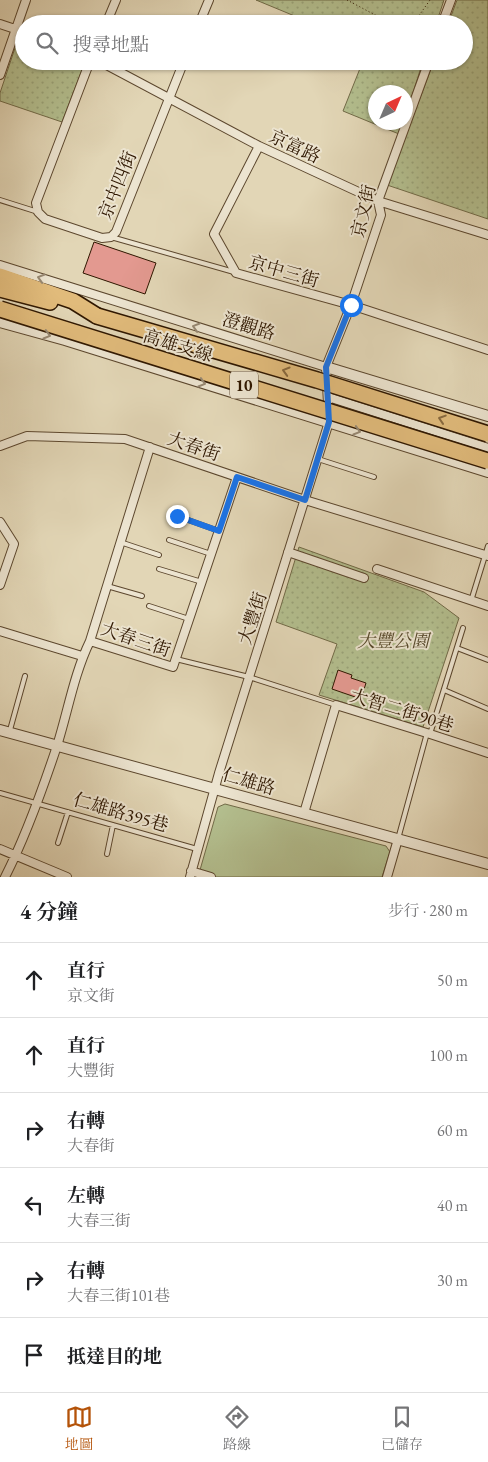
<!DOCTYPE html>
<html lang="zh-TW">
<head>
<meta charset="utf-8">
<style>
	body { margin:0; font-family:"EB Garamond","Noto Serif TC",serif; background:#f6f6f6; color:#202124 }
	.compass { position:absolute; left:368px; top:85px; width:45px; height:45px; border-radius:50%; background:#fff; box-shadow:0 1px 4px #0004; rotate:44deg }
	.stop { position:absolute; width:15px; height:15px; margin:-11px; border:4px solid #1a73e8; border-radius:50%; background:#fff }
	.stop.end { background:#1a73e8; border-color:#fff; box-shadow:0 1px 5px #0008 }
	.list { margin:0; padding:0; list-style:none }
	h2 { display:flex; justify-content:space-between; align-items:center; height:65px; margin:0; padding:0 20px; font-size:21px }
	h2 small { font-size:16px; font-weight:400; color:#757577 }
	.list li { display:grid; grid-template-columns:32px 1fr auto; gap:15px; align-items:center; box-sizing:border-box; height:75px; padding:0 20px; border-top:1px solid #e0e0e0 }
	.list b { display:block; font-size:19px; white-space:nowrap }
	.list p { margin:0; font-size:16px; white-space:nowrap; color:#757577 }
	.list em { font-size:16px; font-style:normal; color:#757577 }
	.icon { flex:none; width:28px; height:28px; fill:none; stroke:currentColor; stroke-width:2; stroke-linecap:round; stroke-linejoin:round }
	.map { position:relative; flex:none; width:488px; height:877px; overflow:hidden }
	.search { position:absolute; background:#fff; box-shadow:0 1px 4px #0004; left:15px; right:15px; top:15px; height:55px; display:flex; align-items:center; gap:12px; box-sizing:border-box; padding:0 18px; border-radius:28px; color:#757577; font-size:19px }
	.sheet { height:515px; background:#fff }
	nav { display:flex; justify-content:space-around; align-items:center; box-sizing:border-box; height:70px; border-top:1px solid #e0e0e0; background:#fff; font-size:14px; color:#757577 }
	nav a { display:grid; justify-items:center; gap:2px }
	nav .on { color:#b45309 }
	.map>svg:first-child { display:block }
</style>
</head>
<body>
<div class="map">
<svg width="488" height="877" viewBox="0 0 488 877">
	<defs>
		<pattern id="park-dots" width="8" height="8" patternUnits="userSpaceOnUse" patternTransform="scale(1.25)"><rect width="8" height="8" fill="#b3be8e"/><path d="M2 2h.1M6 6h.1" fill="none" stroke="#9aa379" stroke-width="1.8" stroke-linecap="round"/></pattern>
	</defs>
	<rect width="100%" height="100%" fill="#e2d6b6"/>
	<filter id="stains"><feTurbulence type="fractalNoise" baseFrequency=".004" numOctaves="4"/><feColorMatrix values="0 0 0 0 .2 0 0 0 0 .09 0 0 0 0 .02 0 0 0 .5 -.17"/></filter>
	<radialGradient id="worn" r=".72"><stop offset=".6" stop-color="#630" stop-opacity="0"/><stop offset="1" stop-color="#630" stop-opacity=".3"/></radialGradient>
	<path fill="#b3be8e" stroke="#716a47" d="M225 804 386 846 390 852 382 877H198L218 807Z"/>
	<path fill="url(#park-dots)" stroke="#716a47" d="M256 0H444L436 24H314Z
		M457 0H488V219L387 185 434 61H464V24H448Z
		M22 42H24V61H75L81 66 82 70 62 122 0 101V93L16 45Z
		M363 61H423L406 115V92H376V122L403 123 399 134 343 111Z
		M299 547 424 592 459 618 423 727 319 695 337 644 276 622Z"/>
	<path fill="#e39990" stroke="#2f1700" d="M94 242 156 263 145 294 83 273Z
		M338 670 352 675 351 678 366 683 361 699 332 689Z"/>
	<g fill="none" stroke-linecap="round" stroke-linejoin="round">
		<defs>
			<path id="service" d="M0 200 38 212
				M111 237 234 272
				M318 459 374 477
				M177 516 219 531
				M169 540 211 554
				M120 542 159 555
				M159 569 202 582
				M107 586 142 596
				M471 601 488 546
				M149 606 189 619
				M457 648 488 660
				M176 659 249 677 336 705
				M444 690 488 709
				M10 730 25 676
				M430 734 463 628
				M0 793 197 849
				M398 839 427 733
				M58 843 68 812
				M107 854 113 825"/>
			<path id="minor" d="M0 24 24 32
				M106 24 116 0
				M199 24 209 0
				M442 24 451 0
				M90 61 36 203 38 212 45 219 102 238 111 237 116 232 184 61
				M99 61 259 146 378 201 488 235
				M0 75 26 0
				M259 146 214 234 236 273 351 305 488 350
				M0 265 326 367
				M328 397 488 448
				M0 446 27 436 125 439 305 500 488 556
				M150 447 90 641 173 667 237 477
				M0 522 14 544 0 585
				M288 552 364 578
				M377 569 488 606
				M0 631 82 656
				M304 813 336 705 430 734 488 753
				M0 849 67 877
				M191 871 211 877
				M5 877C26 836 42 791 57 746 68 711 74 674 90 641
				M190 877 219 773 329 422 326 367 351 305 381 215 378 201 429 61
				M387 877 398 839"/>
			<path id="tertiary" d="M0 322 65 340 488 472
				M326 367 488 416
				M0 730 488 864"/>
			<path id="motorway" d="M0 276 73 301 97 316
				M0 289 50 302"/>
		</defs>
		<use href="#service" stroke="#5c472e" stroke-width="6"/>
		<use href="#minor" stroke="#5c472e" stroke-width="10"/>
		<use href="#tertiary" stroke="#5c472e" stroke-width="12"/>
		<use href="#motorway" stroke="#2f1700" stroke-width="18"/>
		<path stroke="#2f1700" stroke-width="1" stroke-dasharray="1 2.5" stroke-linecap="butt" d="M347 0 392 24
			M413 24 430 0"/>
		<use href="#service" stroke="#ece4d0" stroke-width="4"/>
		<use href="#minor" stroke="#ece4d0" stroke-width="8"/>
		<use href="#tertiary" stroke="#ece4d0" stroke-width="10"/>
		<use href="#motorway" stroke="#e1bb7b" stroke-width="15"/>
		<defs>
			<path id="motorway-bridge" d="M0 309 488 461
				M97 316 317 380 488 434"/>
		</defs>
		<use href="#motorway-bridge" stroke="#2f1700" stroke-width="18" stroke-linecap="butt"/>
		<use href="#motorway-bridge" stroke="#e1bb7b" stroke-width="15"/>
	</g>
	<defs><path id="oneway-chevron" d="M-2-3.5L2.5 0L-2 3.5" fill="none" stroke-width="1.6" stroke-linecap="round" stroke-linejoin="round" transform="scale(1.25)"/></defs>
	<g stroke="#978872">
		<use href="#oneway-chevron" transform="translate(41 278) rotate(-163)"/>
		<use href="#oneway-chevron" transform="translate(196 327) rotate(-163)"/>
		<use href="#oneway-chevron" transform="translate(47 335) rotate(16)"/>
		<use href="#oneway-chevron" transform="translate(202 383) rotate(17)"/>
		<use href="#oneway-chevron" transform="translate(357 431) rotate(17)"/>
	</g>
	<g stroke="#88693e">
		<use href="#oneway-chevron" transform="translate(286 371) rotate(-164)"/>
		<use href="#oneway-chevron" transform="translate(442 419) rotate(-162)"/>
	</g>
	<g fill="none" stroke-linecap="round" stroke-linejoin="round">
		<path stroke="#1a73e8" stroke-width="6" d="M177 516 219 531 237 477 305 500 329 422 326 367 351 305"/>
	</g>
	<g text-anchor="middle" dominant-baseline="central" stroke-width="4" stroke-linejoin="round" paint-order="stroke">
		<rect fill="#ece4d0" stroke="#68543e" stroke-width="1" x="230" y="371.5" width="28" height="27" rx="4"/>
		<g font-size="16" font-weight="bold" fill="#2f1700">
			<text x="244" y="385">10</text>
		</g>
		<g font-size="18" fill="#2f1700" stroke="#ece4d0">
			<text transform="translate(295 146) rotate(25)">京富路</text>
			<text transform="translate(117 185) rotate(-68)">京中四街</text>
			<text transform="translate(363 211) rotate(-77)">京文街</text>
			<text transform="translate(284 271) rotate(16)">京中三街</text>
			<text transform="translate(249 326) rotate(17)">澄觀路</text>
			<text transform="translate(178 345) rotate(17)">高雄支線</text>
			<text transform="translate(194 446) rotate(19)">大春街</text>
			<text transform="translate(252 618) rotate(-72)">大豐街</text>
			<text transform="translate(136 639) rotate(19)">大春三街</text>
			<text transform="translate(402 710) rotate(17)">大智二街90巷</text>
			<text transform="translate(249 781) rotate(16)">仁雄路</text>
			<text transform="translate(121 812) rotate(16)">仁雄路395巷</text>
		</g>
		<g font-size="18" font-style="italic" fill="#57492b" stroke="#ece4d0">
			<text x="393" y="640">大豐公園</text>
		</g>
	</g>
	<rect width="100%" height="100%" filter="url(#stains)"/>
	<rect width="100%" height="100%" fill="url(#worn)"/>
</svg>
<svg class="compass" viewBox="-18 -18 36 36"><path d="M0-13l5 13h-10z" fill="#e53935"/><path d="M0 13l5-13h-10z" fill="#757577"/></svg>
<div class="stop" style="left:351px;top:305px"></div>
<div class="stop end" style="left:177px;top:516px"></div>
<div class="search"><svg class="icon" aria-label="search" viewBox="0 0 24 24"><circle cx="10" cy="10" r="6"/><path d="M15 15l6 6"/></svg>搜尋地點</div>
</div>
<section class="sheet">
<h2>4 分鐘<small>步行 · 280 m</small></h2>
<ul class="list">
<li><svg class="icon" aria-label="ahead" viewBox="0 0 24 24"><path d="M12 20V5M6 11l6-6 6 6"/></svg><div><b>直行</b><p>京文街</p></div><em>50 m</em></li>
<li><svg class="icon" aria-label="ahead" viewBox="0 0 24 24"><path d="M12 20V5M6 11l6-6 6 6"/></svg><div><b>直行</b><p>大豐街</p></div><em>100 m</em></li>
<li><svg class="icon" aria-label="right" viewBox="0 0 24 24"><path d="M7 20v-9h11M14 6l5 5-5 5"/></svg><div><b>右轉</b><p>大春街</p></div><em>60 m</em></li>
<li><svg class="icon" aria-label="left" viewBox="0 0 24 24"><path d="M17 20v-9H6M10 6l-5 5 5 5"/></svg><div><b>左轉</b><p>大春三街</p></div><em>40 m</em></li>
<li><svg class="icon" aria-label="right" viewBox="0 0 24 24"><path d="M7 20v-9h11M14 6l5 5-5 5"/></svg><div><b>右轉</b><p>大春三街101巷</p></div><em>30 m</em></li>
<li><svg class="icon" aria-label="arrive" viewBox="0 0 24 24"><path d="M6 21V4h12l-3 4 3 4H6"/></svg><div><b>抵達目的地</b></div></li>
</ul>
</section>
<nav>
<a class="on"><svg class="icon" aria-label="map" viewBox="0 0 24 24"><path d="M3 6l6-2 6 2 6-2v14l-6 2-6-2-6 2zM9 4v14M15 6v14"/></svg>地圖</a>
<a><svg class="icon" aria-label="directions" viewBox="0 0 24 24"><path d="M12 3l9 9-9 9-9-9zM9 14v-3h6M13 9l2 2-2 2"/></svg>路線</a>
<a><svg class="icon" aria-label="saved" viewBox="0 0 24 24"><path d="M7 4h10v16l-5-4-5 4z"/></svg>已儲存</a>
</nav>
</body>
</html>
